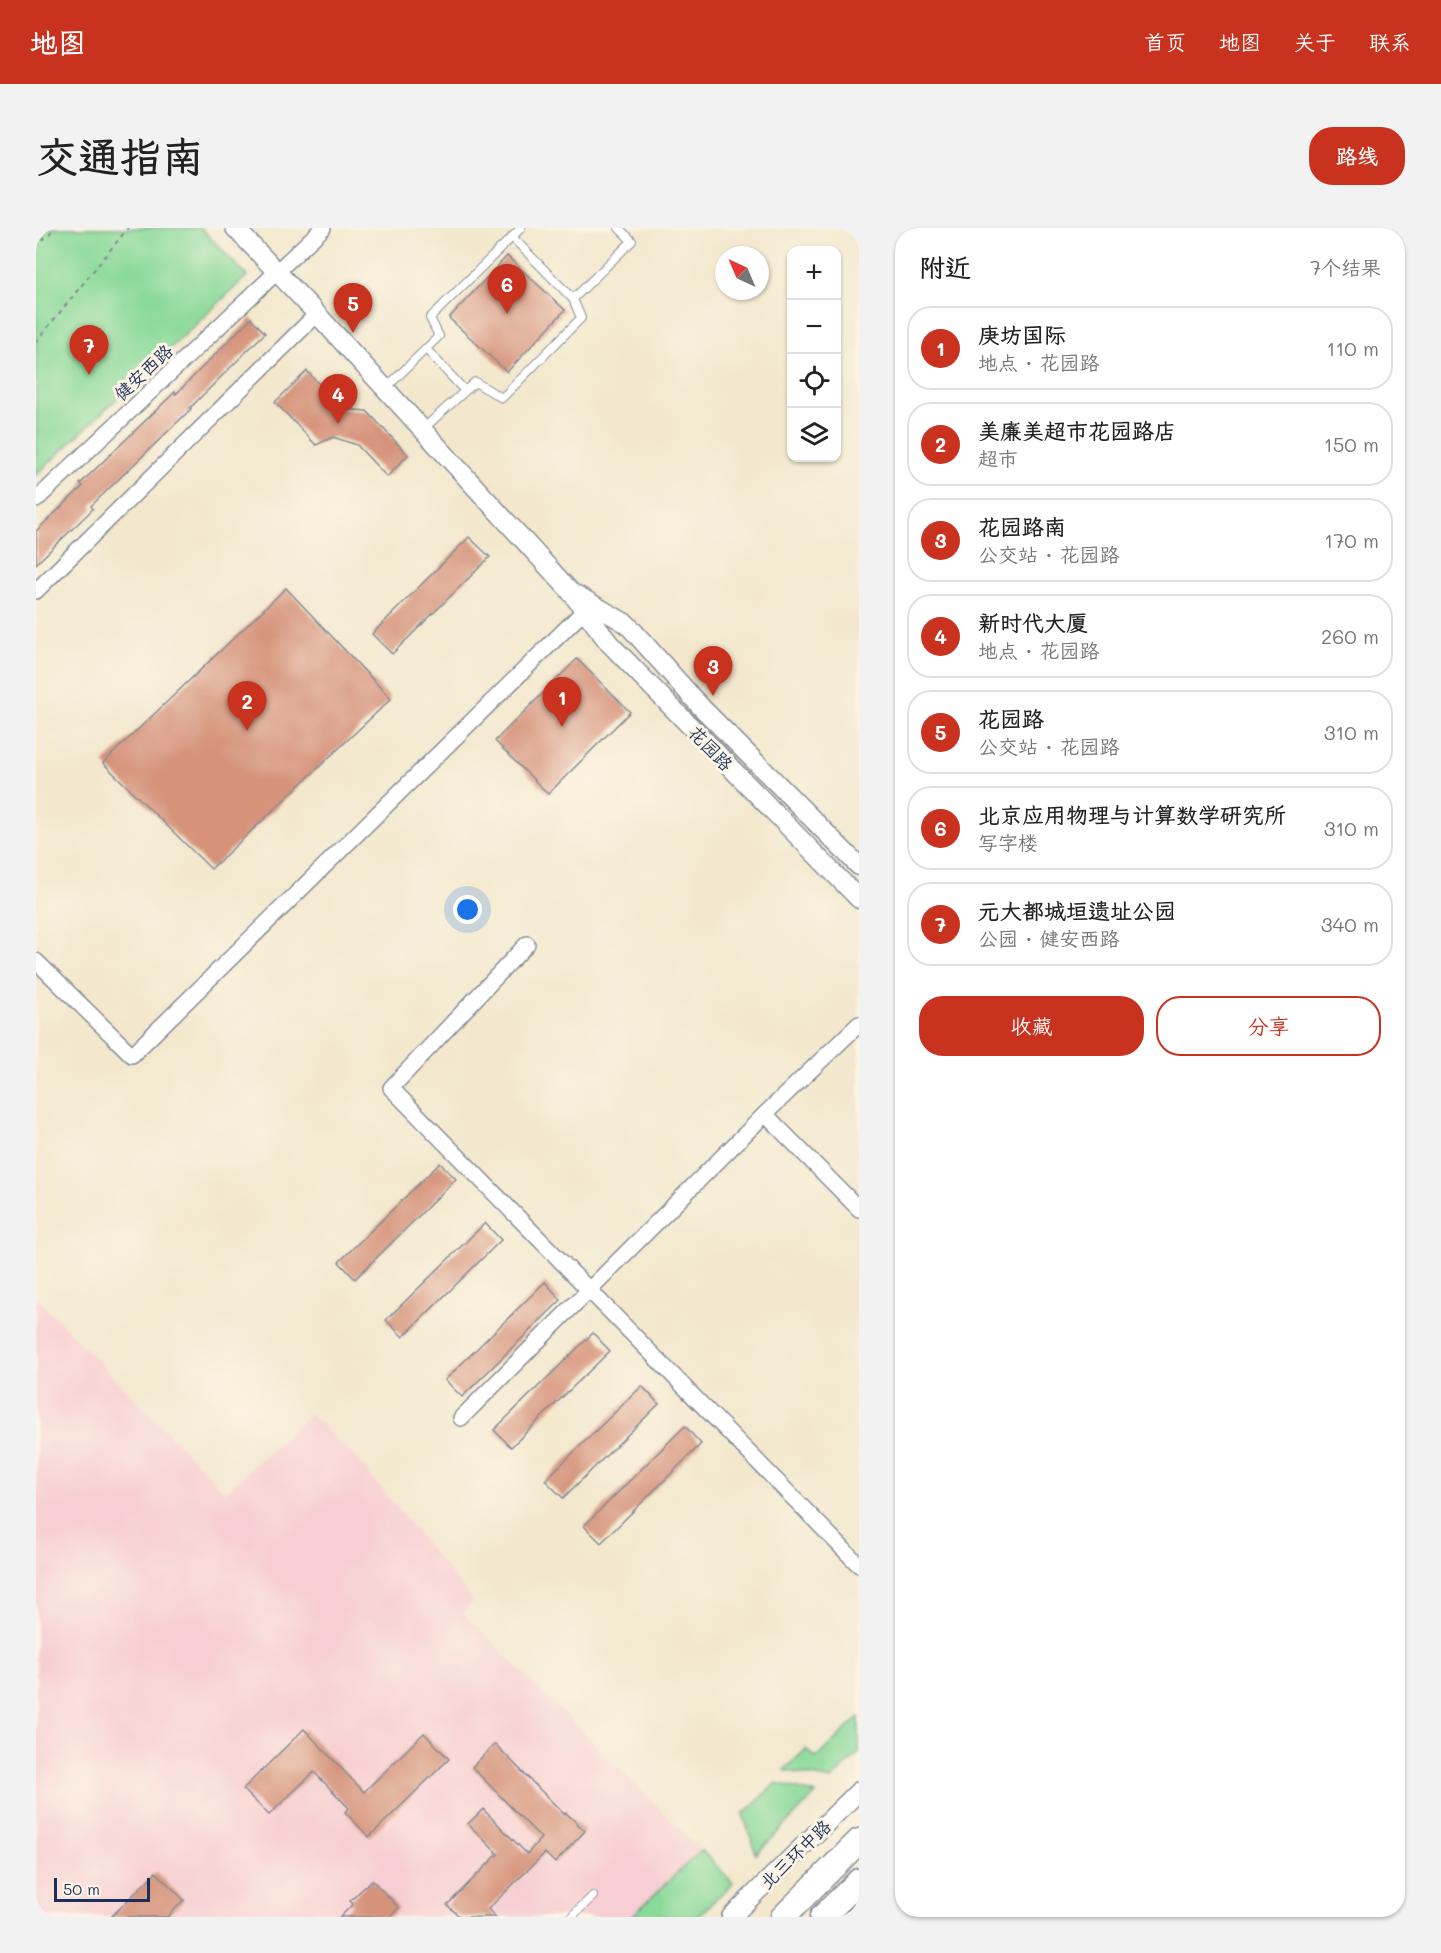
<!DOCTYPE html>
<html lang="zh">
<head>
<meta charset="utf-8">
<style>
	body { margin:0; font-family:Mali,"LXGW WenKai TC",sans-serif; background:#f2f2f2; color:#222 }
	.controls { position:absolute; right:18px; top:18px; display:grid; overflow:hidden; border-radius:12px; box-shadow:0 2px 4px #0004 }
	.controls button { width:54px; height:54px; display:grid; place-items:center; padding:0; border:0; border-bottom:2px solid #e0e0e0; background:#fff; color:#222; font:30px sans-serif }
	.compass { position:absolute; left:679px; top:18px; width:54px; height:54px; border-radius:50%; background:#fff; box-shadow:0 2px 4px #0004; rotate:316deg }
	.scale { position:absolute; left:18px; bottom:15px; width:96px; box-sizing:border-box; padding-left:6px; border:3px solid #1b2f5e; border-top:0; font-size:16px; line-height:21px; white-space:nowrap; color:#1b2f5e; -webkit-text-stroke:4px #fcf5e5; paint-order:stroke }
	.you { position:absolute; left:432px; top:682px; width:21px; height:21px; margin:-15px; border:4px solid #fff; border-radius:50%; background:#1a73e8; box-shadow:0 0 0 9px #1a73e833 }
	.badge { display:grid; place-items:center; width:39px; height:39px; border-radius:50%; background:#c8321e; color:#fff; font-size:20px; font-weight:700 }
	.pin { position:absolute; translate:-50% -50px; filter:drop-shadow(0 2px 3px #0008) }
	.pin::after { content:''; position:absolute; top:32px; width:21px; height:18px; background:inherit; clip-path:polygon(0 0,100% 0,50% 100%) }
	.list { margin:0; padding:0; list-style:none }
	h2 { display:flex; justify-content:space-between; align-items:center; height:78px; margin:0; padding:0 24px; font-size:26px }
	h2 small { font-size:20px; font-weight:400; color:#767676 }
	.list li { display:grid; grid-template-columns:39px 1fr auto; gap:18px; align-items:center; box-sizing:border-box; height:84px; margin:0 12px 12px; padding:0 12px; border:2px solid #e0e0e0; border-radius:24px }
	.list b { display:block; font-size:22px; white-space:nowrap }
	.list p { margin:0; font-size:20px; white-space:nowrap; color:#767676 }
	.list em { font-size:20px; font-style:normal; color:#767676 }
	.actions { display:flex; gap:12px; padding:18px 24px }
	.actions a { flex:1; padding:14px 0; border:2px solid #c8321e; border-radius:24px; text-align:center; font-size:21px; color:#c8321e }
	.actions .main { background:#c8321e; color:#fff }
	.icon { flex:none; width:33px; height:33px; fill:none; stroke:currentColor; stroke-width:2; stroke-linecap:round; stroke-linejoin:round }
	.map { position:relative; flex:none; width:823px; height:1689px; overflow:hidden; border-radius:24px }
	header { display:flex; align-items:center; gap:36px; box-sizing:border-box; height:84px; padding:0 30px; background:#c8321e; color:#fff }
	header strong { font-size:28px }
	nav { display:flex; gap:33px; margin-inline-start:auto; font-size:21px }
	.intro { display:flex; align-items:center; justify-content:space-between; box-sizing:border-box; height:144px; padding:0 36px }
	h1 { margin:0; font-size:42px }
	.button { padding:15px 27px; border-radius:24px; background:#c8321e; color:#fff; font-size:21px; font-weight:700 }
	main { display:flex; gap:36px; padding:0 36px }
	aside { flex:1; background:#fff; border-radius:24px; box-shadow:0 2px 4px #0004 }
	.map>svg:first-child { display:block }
</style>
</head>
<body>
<header>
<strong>地图</strong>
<nav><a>首页</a><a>地图</a><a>关于</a><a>联系</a></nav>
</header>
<div class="intro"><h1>交通指南</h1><a class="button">路线</a></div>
<main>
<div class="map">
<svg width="823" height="1689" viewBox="0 0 823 1689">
	<rect width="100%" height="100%" fill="#fcf5e5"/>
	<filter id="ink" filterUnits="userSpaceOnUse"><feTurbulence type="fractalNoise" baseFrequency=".0167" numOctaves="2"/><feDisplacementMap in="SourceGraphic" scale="12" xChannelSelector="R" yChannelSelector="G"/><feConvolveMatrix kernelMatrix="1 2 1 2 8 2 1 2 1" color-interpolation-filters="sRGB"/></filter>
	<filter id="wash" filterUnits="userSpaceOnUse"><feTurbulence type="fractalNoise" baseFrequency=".008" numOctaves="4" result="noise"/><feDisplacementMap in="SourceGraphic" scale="24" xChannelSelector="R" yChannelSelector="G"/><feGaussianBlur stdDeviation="1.35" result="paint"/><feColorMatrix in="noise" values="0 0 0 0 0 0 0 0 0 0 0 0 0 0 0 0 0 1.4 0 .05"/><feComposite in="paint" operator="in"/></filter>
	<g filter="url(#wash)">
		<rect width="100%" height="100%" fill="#f3e8cd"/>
		<path fill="#f7cfd2" d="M0 1069 189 1264 274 1185 320 1230 437 1373 427 1385 665 1622 595 1689H0Z"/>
		<path fill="#89d999" stroke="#52847c" stroke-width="1.5" d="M0 0H165L211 48 0 247Z
			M823 1489V1525L795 1552 748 1542 770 1521 780 1530Z
			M740 1555 780 1566 720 1626 707 1586Z
			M665 1622 697 1655 661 1689H595Z"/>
		<g id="blocks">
			<path fill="#d6937a" d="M471 28 529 82 471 144 413 90Z
				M215 90 229 105 154 180 155 181 55 278 57 281 0 336V303L47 258 44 256 139 164 140 166Z
				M271 143 306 181 331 183 372 227 351 249 321 217 297 209 280 217 239 174Z
				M433 309 454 329 356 426 336 406Z
				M250 360 355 471 175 641 67 535Z
				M541 431 594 484 512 566 459 513Z
				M404 935 420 951 319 1051 303 1034Z
				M449 995 465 1012 367 1109 350 1092Z
				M509 1054 525 1072 426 1169 409 1152Z
				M557 1105 574 1123 475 1219 458 1202Z
				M606 1158 623 1176 527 1270 509 1252Z
				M649 1198 665 1216 565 1315 548 1298Z
				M268 1501 328 1564 388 1505 413 1531 333 1609 309 1584 313 1580 278 1544 233 1587 207 1561Z
				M459 1516 528 1586 530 1585 549 1603 519 1635 509 1625 452 1681 460 1689H424L411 1677 462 1626 432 1596 447 1581 491 1626 505 1610 436 1539Z
				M120 1644 148 1672 131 1689H75Z
				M336 1652 363 1680 353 1689H304L317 1676 314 1673Z"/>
		</g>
	</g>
	<g filter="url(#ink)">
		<use href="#blocks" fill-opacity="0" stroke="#878c96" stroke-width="1.5"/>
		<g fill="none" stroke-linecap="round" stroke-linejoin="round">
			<defs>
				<path id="service" d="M476 9 485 0
					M390 121 429 163
					M350 160 403 108 394 90 476 9 537 71 596 13 583 0
					M387 201 439 154 466 170 545 90 537 71
					M535 1689 557 1668"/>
				<path id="minor" d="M0 272 287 0
					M0 363 281 86
					M491 716 355 860 823 1337
					M0 733 96 827 549 382
					M729 886 823 981
					M425 1190 729 886 823 796"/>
				<path id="tertiary" d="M199 0 281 86 534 363 573 415 823 671
					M541 367 591 396 665 479 823 638
					M695 1689 823 1563
					M820 1689 823 1686"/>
				<path id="trunk" d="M747 1689 823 1613
					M786 1689 823 1653"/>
			</defs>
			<use href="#service" stroke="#878c96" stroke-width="10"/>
			<use href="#minor" stroke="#878c96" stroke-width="18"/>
			<use href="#tertiary" stroke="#878c96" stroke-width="21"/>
			<use href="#trunk" stroke="#878c96" stroke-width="27"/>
			<path stroke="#878c96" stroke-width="2" stroke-dasharray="4.5 4.5" stroke-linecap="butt" d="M0 19 19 0
				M0 114 92 0"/>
			<use href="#service" stroke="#fff" stroke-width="8"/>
			<use href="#minor" stroke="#fff" stroke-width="15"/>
			<use href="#tertiary" stroke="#fff" stroke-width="18"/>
			<use href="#trunk" stroke="#fff" stroke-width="24"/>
		</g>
	</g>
	<g text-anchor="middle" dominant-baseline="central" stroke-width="6" stroke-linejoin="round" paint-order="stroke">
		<g font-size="18" fill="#1b2f5e" stroke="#fcf5e5">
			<text transform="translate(107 144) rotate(-43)">健安西路</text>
			<text transform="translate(675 520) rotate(46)">花园路</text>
			<text transform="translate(759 1626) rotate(-44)">北三环中路</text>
		</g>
	</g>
</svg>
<div class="controls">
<button>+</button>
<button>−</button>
<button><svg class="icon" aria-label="locate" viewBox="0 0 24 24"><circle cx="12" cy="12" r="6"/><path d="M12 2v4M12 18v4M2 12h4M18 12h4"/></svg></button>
<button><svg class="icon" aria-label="layers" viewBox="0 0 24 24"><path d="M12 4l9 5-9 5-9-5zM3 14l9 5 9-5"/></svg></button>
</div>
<svg class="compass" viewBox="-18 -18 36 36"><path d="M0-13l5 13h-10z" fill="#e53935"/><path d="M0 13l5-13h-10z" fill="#767676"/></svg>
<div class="scale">50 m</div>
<div class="you"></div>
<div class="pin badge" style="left:526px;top:499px">1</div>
<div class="pin badge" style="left:211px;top:503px">2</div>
<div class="pin badge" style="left:677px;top:468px">3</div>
<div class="pin badge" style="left:302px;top:196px">4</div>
<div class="pin badge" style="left:317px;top:105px">5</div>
<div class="pin badge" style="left:471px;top:86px">6</div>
<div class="pin badge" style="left:53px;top:147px">7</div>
</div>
<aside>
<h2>附近<small>7个结果</small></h2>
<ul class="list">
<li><span class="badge">1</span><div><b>庚坊国际</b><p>地点 · 花园路</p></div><em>110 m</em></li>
<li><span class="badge">2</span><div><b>美廉美超市花园路店</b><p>超市</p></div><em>150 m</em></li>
<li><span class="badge">3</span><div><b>花园路南</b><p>公交站 · 花园路</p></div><em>170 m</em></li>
<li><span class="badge">4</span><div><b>新时代大厦</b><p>地点 · 花园路</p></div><em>260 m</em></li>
<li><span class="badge">5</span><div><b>花园路</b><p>公交站 · 花园路</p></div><em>310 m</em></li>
<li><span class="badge">6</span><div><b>北京应用物理与计算数学研究所</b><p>写字楼</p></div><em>310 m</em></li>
<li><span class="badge">7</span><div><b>元大都城垣遗址公园</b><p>公园 · 健安西路</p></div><em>340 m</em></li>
</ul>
<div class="actions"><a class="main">收藏</a><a>分享</a></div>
</aside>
</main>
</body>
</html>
